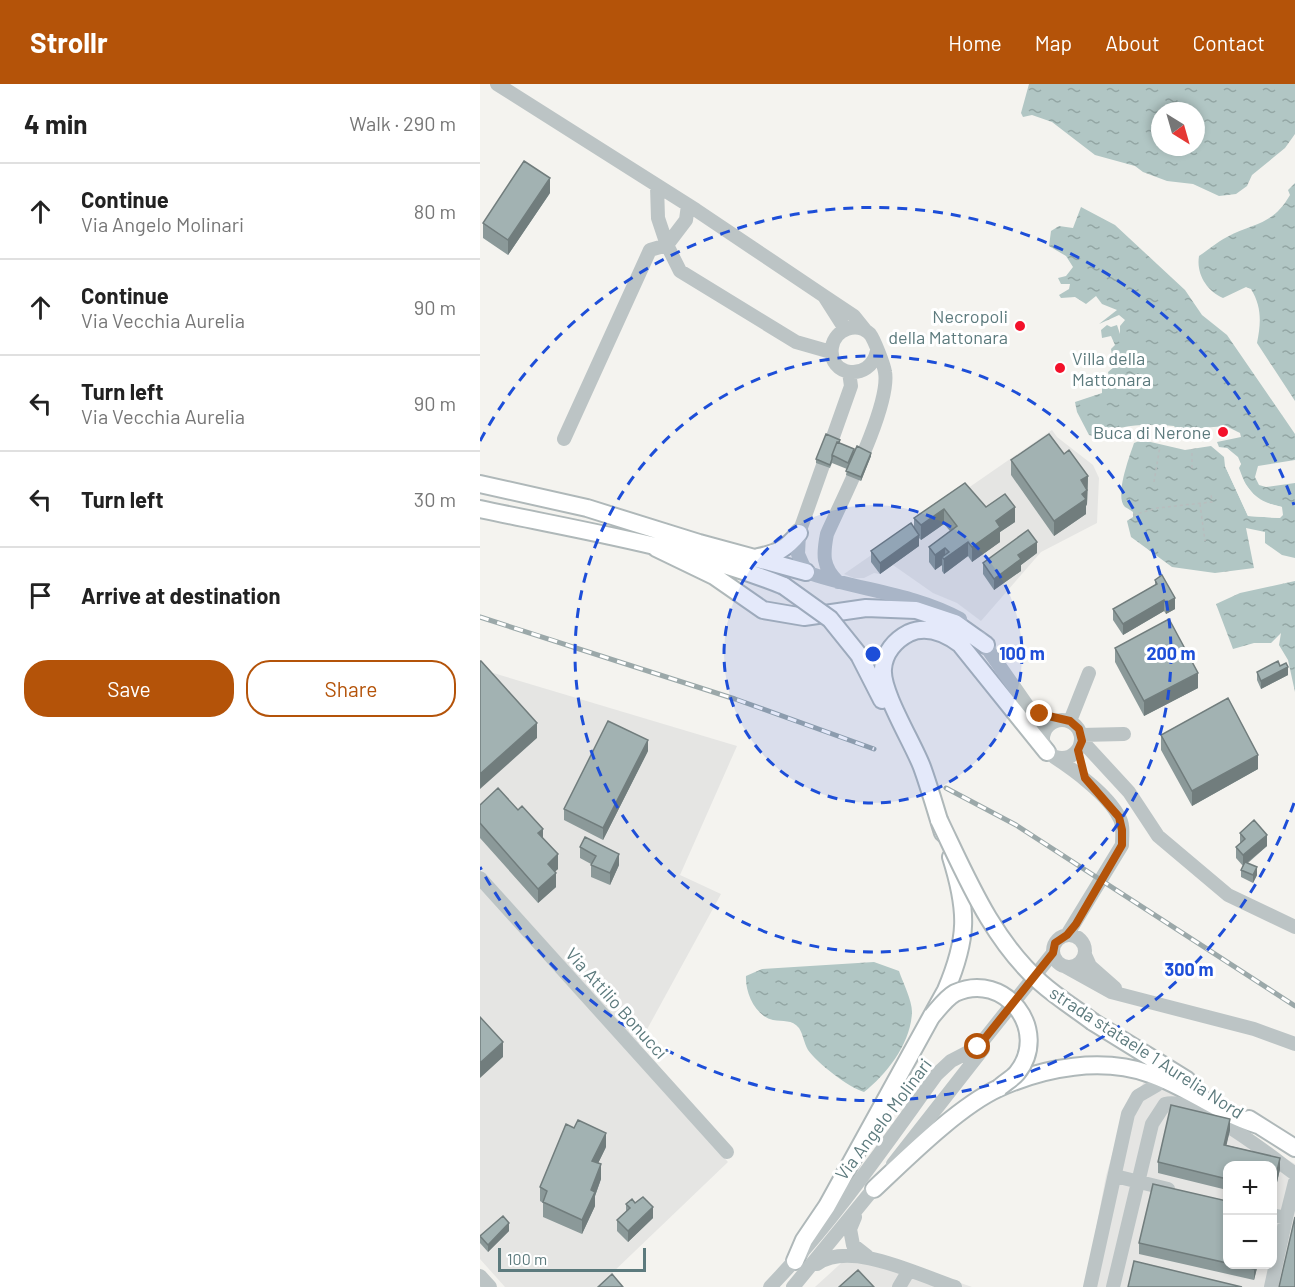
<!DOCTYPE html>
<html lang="en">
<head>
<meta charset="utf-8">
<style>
	body { margin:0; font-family:Barlow,sans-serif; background:#f6f6f6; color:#222 }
	.controls { position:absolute; right:18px; bottom:18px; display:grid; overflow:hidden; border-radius:12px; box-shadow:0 3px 9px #0003 }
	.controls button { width:54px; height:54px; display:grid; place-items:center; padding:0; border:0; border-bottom:2px solid #e0e0e0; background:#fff; color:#222; font:30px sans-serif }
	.compass { position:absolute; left:671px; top:18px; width:54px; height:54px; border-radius:50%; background:#fff; box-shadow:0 3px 9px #0003; rotate:143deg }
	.scale { position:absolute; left:18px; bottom:15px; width:148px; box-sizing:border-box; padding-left:6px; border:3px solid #5c7a7d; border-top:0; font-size:16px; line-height:21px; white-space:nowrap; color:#5c7a7d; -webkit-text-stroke:4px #fff; paint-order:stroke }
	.stop { position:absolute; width:18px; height:18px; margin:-14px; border:4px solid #b45309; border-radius:50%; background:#fff }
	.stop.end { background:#b45309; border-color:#fff; box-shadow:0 2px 6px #0008 }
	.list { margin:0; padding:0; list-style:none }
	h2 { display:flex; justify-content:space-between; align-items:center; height:78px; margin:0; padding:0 24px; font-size:26px }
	h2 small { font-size:20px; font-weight:400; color:#767676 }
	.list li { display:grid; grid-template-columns:39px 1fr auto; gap:18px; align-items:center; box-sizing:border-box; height:96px; padding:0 24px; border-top:2px solid #e0e0e0 }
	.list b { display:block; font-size:22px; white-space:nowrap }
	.list p { margin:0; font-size:20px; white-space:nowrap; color:#767676 }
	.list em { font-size:20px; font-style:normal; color:#767676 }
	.actions { display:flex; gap:12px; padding:18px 24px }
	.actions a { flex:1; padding:14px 0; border:2px solid #b45309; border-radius:24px; text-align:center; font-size:21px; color:#b45309 }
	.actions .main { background:#b45309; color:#fff }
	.icon { flex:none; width:33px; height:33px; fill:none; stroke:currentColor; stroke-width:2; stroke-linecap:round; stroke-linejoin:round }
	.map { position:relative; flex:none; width:815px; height:1203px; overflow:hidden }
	header { display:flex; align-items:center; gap:36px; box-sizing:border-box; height:84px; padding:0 30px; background:#b45309; color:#fff }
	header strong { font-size:28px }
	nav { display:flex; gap:33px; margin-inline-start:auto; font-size:21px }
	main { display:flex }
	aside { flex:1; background:#fff }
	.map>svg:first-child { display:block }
</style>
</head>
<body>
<header>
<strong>Strollr</strong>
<nav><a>Home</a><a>Map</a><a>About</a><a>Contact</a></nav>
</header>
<main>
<aside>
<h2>4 min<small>Walk · 290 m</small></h2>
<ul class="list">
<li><svg class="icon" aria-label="ahead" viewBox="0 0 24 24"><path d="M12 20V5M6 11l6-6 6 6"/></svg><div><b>Continue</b><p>Via Angelo Molinari</p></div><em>80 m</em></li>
<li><svg class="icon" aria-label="ahead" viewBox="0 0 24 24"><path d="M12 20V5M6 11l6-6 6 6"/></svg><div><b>Continue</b><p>Via Vecchia Aurelia</p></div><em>90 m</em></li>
<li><svg class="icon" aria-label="left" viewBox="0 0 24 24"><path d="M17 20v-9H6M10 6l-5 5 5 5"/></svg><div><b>Turn left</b><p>Via Vecchia Aurelia</p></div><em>90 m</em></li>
<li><svg class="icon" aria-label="left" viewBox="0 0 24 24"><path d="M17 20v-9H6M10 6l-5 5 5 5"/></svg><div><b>Turn left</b></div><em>30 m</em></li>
<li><svg class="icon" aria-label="arrive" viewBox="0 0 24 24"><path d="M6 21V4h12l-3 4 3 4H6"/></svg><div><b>Arrive at destination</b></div></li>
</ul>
<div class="actions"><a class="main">Save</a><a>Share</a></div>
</aside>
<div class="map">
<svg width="815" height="1203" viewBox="0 0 815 1203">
	<defs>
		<pattern id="water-ripples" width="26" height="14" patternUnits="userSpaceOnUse" patternTransform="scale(1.5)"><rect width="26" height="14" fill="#b1c6c4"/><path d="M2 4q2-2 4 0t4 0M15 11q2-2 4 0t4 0" fill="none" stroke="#93a6a4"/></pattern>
	</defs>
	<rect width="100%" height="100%" fill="#f4f3ef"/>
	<path fill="#e5e5e3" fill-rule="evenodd" d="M572 346 577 353 613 381 619 394 617 439 561 468 501 537 477 519 453 509 413 481 400 490 394 489 384 494H374L364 490Z
		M0 585 257 662 200 791 241 810 159 960 0 784Z
		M0 801 248 1078 130 1191 141 1203H25L0 1175Z
		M666 996 704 1013 815 1080V1203H605L626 1092 636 1057 654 1011ZM748 1082H792V1180H748Z
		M381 1161 397 1170 492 1203H335Z"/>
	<path fill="url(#water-ripples)" fill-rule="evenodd" d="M549 0H815V50L805 64 772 91 767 102 756 110 739 112 713 100 687 97 663 88 655 82 615 71 572 38 552 31 543 33 541 29ZM680 27H716V63H680Z
		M815 99V317L777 259C781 239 782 223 771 205L766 203 743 214C727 207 716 190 719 172 728 166 737 158 747 153 775 138 792 142 810 111L808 106Z
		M601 123 635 141 705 206 722 231 747 251 815 350V376L778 382 775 393 779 401 786 403 815 399V474L802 471 785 459V448L766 444 774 484 735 489 692 483 651 453 647 437 653 433V428C651 426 648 425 645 423 634 413 650 371 654 359L662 356 705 366 731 362 744 373 745 382 768 432 800 434 802 423C777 418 768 408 758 384L761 380 747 364 739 363 737 358 761 353 760 349 746 342 697 346 694 342C671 341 638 338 620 354L609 351 597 328 595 318 622 309V304L630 298 628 288 634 283 631 265 635 261 631 252 622 254 621 246 627 241 631 243 637 241 640 250V242L645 236 639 231 619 240 637 226 622 220 616 212 606 220 595 213 581 214 579 211 589 205 590 200H581L578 194 586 192 593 183 586 172 569 162 571 147 579 142 593 144Z
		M815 497V608L808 576 799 561 801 549 791 559H774L753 565 736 520 760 509Z
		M394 878 419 887C423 899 432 916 432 928 431 959 407 990 384 1008 368 1003 337 979 328 966 324 959 323 950 319 944 312 935 303 938 293 936 275 932 265 908 266 892L282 885Z"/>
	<path fill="#f4f3ef" d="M747 364 758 373 761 380 759 384 765 400 779 417 802 423 803 431 800 434 768 432 745 382 746 370 748 381 769 429 799 431 800 426 777 419 763 402 755 385 758 380 748 370Z"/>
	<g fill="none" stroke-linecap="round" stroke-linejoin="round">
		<defs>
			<path id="major" d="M0 400 107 424 219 459 326 488
				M0 425C102 447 207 463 304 502
				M176 464 234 492 283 526 324 533 386 524 436 526 475 539 506 561
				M278 473C298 469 306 465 319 449
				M379 571 402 616
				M463 749C456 727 450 705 442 683 433 659 401 608 403 585 404 569 415 556 429 549 447 541 465 549 480 560L567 668
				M613 938 707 996
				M769 1035 815 1064
				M394 1105C427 1074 479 1022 519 1004 565 983 622 973 670 990 708 1003 739 1029 778 1041
				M315 1177 324 1156 347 1122 466 906C488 854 488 827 471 773"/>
		</defs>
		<use href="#major" stroke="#afb8b9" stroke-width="20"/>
		<path stroke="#b8bdbe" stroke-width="1.5" stroke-dasharray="3 3" stroke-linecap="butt" d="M712 384V365
			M674 398 680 362
			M720 420 725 457
			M653 431 677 424 732 418 731 410"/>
		<path stroke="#bcc4c5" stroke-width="14" d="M17 0 216 126 344 212
			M177 102 178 134 187 161 206 136 208 121
			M365 245 344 212 374 232 386 247
			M369 288 371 302 319 449 318 470 326 488C376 506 433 509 480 535
			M84 355 170 166 187 161 200 187 316 258 351 268
			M358 498C342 483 343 470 347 450 362 416 411 321 405 288 404 281 394 255 390 250 377 237 355 245 352 263 347 292 390 299 397 267
			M500 554 551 627 563 650
			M563 655a19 19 0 1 1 38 0a19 19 0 1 1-38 0Z
			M590 637 609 589
			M601 651 644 650
			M602 657 649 708 678 752 748 811 815 843
			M574 673C594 686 628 711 639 733 644 741 642 752 642 761L587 851
			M0 794 247 1068
			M573 867a16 16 0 1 1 32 0a16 16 0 1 1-32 0Z
			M605 871 610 882 635 904
			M586 883 631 908 774 945 815 960
			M413 1080 503 965
			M635 1092 688 1105
			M375 1133 370 1145 373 1161 387 1172
			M806 1134 815 1098
			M337 1180C371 1156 438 1191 475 1203
			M0 1192 10 1203
			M290 1203C353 1138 404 1063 457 990L471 977 498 963 573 869
			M313 1203 399 1098
			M419 1203 428 1188
			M610 1203 648 1030 658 1012 677 1001
			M633 1203 672 1040 685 1020C717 1012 789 1071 815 1090
			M791 1203 806 1134 792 1131"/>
		<use href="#major" stroke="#fff" stroke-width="16"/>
		<defs>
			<path id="rail" d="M0 533 255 615 394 665
				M466 704 536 741 815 922"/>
		</defs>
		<use href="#rail" stroke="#9ba8a9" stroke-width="5"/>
		<use href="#rail" stroke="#fff" stroke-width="3" stroke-dasharray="9" stroke-linecap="butt"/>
		<defs>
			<path id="major-bridge" d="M304 502 350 535 379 571
				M459 736C487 794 512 856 561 899 578 914 596 925 613 938
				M452 932C459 924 466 914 475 909 525 886 571 947 537 989 532 995 524 999 519 1004"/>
		</defs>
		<use href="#major-bridge" stroke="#afb8b9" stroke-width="20" stroke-linecap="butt"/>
		<use href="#major-bridge" stroke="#fff" stroke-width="16"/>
	</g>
	<path fill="#8b9999" d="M70 109 28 171 3 154V139Z
		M360 359 374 368 391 372 381 397 366 391 367 385 352 379 350 384 336 379V375Z
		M584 370 608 392 607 420 606 422V430L574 452 531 391V376Z
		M485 399 506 423 535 438 520 448V458L492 478 488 472 464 490 462 487V481L455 486 449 478V463L470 447 464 440 441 456 439 454V462L400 490 391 478V467L434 444V434Z
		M557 469 541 481V487L514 506 503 490V479Z
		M675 496 695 525 686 530 684 527 643 551 633 536V525L675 501Z
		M635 564 718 604 664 632 635 578Z
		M800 582 808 591 781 605 777 596V588Z
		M681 651 778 685 712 722 681 666Z
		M168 667 123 756 84 736V725Z
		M0 721 63 754 78 785 75 787 76 803 58 819 0 754Z
		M760 749 787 762 768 779 777 791 773 799 761 793V786L763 782 756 774V763L760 760Z
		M100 763 139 781 130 801 111 793V780L100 774Z
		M691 1021 750 1035V1046L746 1061 800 1074V1085L793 1116 792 1082H747V1106L678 1089V1078Z
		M126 1063 118 1079 121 1095 115 1112V1122L102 1150 63 1133V1119L60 1117V1103Z
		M747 1117V1180H778L774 1196 659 1170V1159Z
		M155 1119 173 1134 148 1158 137 1147V1136L146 1128V1120Z
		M29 1147 8 1168 0 1159V1152Z"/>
	<path fill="#717d7d" d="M70 94V109L28 171V156Z
		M391 369V372L381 397V393Z
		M608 392 607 420 606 422V430L574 452V437L601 396Z
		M535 423V438L520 448V458L492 478V463L516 437Z
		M464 425V440L441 456V441Z
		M439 451V462L400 490V479Z
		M488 458V472L464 490V475L462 473V481L455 486V471L465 464V474Z
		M557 458V469L541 481V487L514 506V495L538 471Z
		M695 514V525L686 530V519Z
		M684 516V527L643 551V540Z
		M808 583V591L781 605V597Z
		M718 589V604L664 632V617Z
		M57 639V654L0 705V690Z
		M168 656V667L123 756V744Z
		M778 671V685L712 722V707Z
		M63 745V760L58 749Z
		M787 751V762L763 782V771Z
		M78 770V785L68 794V780Z
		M139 770V781L130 801V789Z
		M777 783V791L773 799V791Z
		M76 789V803L58 819V805Z
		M23 958V973L0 994V979Z
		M750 1035V1046L744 1072V1061Z
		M126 1049V1063L112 1092V1077Z
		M800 1074V1085L793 1116V1105Z
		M121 1080V1095L115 1112V1122L102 1150V1136L111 1106Z
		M173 1123V1134L148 1158V1147Z
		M29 1139V1147L8 1168V1161Z
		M776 1180H778L774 1196V1185Z"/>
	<path fill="#a2b2b2" stroke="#717d7d" stroke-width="1.5" d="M44 77 70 94 28 156 3 139Z
		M346 350 360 356 359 358H357L352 371V375L350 381 336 375Z
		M569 350 584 370 589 366 608 392 601 396 607 406 602 410 606 415 574 437 531 376Z
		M357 358 374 365 368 379 352 371Z
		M377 362 391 369 381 393 366 387Z
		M485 399 506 423 525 410 535 423 516 437 520 443 492 463 488 458 464 475 462 473 469 468 465 464 455 471 449 463 477 442 464 425 441 441 434 434Z
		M431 439 439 451 400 479 391 467Z
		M548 446 557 458 538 471 541 475 514 495 503 479Z
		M682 491 695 514 686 519 684 516 643 540 633 525 677 500 675 496Z
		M689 535 718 589 664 617 635 564Z
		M0 577H1L57 639 0 690Z
		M798 577 800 582 806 579 808 583 781 597 777 588Z
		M748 614 778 671 712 707 681 651Z
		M128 637 168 656 123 744 84 725Z
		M18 704 38 726 42 722 63 745 58 749 78 770 68 780 76 789 58 805 0 739V721Z
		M774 736 787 751 763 771 756 763 765 755 760 749Z
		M105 753 139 770 130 789 111 781 116 772 100 763Z
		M765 778 777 783 773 791 761 786Z
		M0 933 23 958 0 979Z
		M691 1021 750 1035 744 1061 800 1074 793 1105 792 1082H747V1095L678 1078Z
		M98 1036 126 1049 112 1077 121 1080 111 1106 115 1108 102 1136 63 1118 67 1107 60 1103 86 1040 94 1044Z
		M673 1100 747 1117V1179L659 1159Z
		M163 1113 173 1123 148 1147 137 1136 150 1124 146 1120 152 1115 155 1119Z
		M23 1132 29 1139 8 1161 0 1152Z
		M815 1133V1203H799Z
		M654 1177 762 1203H648Z
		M754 1180H776L774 1185Z
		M378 1186 394 1203H359Z
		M132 1190 143 1203H118Z"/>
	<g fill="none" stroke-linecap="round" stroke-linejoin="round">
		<path stroke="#b45309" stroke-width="8" d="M498 963 573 869 575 859 587 851 596 840 642 761V746L639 733 605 694 598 666 602 657 599 645 590 637 560 630"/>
	</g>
	<circle cx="393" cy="570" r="149" fill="#1d4ed8" fill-opacity=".12"/>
	<g fill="none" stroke="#1d4ed8" stroke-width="3" stroke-dasharray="10 8">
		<circle cx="393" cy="570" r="149"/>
		<circle cx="393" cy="570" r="298"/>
		<path d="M814 719A447 447 0 0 1 0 783M0 357A447 447 0 0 1 814 421"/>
	</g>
	<g fill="#f3112a" stroke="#fff" stroke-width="2">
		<circle cx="540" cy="242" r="6"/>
		<circle cx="580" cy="284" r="6"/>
		<circle cx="743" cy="348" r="6"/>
	</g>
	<g text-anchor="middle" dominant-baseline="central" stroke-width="6" stroke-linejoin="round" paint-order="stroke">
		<g font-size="18" fill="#5c7a7d" stroke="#fff" text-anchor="end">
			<text x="528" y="232">Necropoli<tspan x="528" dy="21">della Mattonara</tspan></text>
			<text x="592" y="274" text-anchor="start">Villa della<tspan x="592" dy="21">Mattonara</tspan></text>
			<text x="731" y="348">Buca di Nerone</text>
		</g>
		<g font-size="18" fill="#5c7a7d" stroke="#fff">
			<text transform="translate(137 919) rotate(48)">Via Attilio Bonucci</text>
			<text transform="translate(667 968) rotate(33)">strada stataele 1 Aurelia Nord</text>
			<text transform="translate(403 1035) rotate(-53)">Via Angelo Molinari</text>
		</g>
	</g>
	<circle cx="393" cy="570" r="9" fill="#1d4ed8" stroke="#fff" stroke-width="3"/>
	<g font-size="18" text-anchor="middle" font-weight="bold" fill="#1d4ed8" stroke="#fff" stroke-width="6" stroke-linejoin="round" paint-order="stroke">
		<text x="542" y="576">100 m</text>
		<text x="691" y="576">200 m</text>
		<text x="709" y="892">300 m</text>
	</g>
</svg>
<div class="controls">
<button>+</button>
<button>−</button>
</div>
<svg class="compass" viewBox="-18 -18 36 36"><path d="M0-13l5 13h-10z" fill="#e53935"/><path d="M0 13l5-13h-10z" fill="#767676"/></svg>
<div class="scale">100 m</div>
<div class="stop" style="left:498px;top:963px"></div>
<div class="stop end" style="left:560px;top:630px"></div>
</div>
</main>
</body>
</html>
